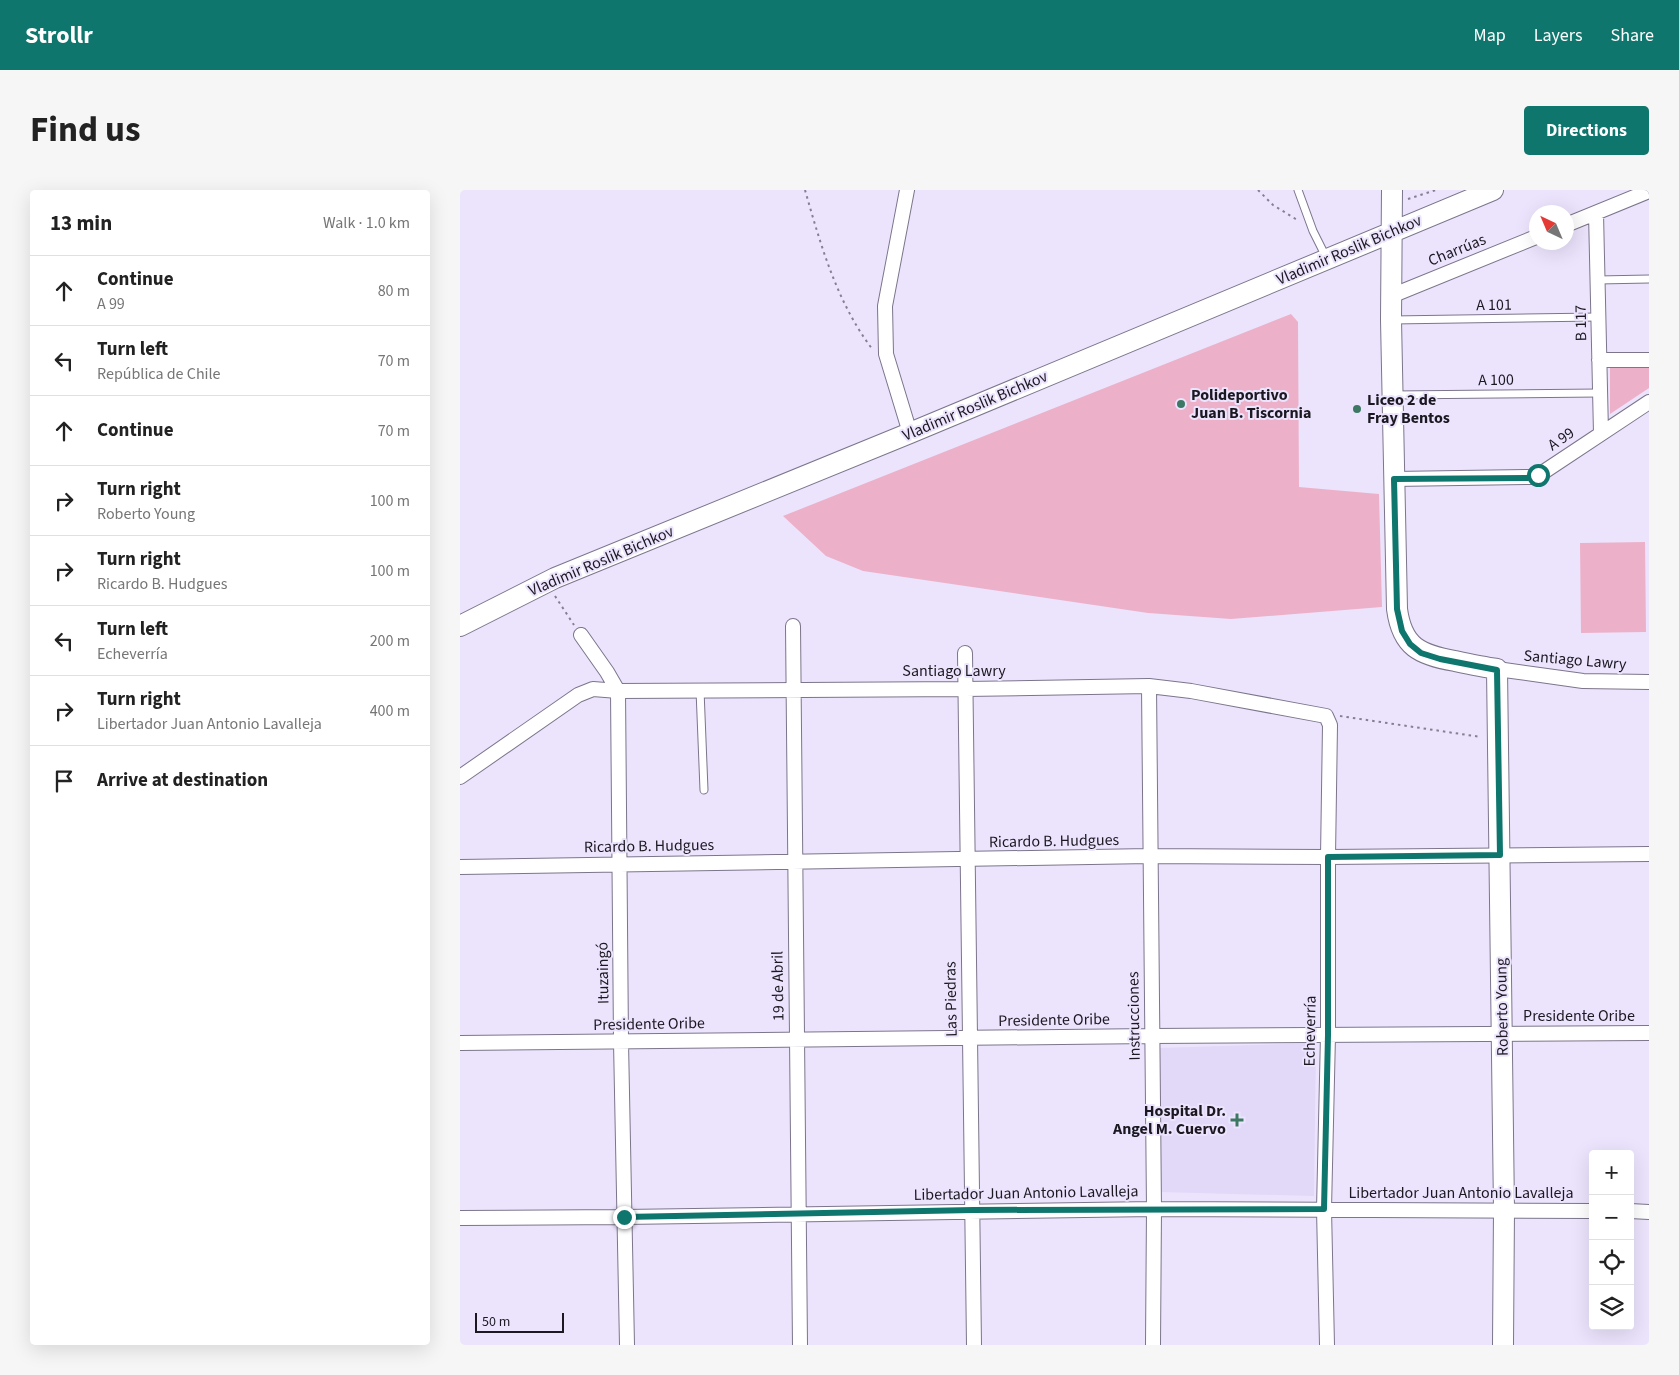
<!DOCTYPE html>
<html lang="en">
<head>
<meta charset="utf-8">
<style>
	body { margin:0; font-family:"Source Sans 3",sans-serif; background:#f6f6f6; color:#222 }
	.controls { position:absolute; right:15px; bottom:15px; display:grid; overflow:hidden; border-radius:5px; box-shadow:0 5px 20px #0002 }
	.controls button { width:45px; height:45px; display:grid; place-items:center; padding:0; border:0; border-bottom:1px solid #e0e0e0; background:#fff; color:#222; font:25px sans-serif }
	.compass { position:absolute; left:1069px; top:15px; width:45px; height:45px; border-radius:50%; background:#fff; box-shadow:0 5px 20px #0002; rotate:316deg }
	.scale { position:absolute; left:15px; bottom:12px; width:89px; box-sizing:border-box; padding-left:5px; border:2px solid #1b1821; border-top:0; font-size:14px; line-height:18px; white-space:nowrap; color:#1b1821; -webkit-text-stroke:4px #ece4fd; paint-order:stroke }
	.stop { position:absolute; width:15px; height:15px; margin:-11px; border:4px solid #0f766e; border-radius:50%; background:#fff }
	.stop.end { background:#0f766e; border-color:#fff; box-shadow:0 1px 5px #0008 }
	.list { margin:0; padding:0; list-style:none }
	h2 { display:flex; justify-content:space-between; align-items:center; height:65px; margin:0; padding:0 20px; font-size:21px }
	h2 small { font-size:16px; font-weight:400; color:#767676 }
	.list li { display:grid; grid-template-columns:32px 1fr auto; gap:15px; align-items:center; box-sizing:border-box; height:70px; padding:0 20px; border-top:1px solid #e0e0e0 }
	.list b { display:block; font-size:19px; white-space:nowrap }
	.list p { margin:0; font-size:16px; white-space:nowrap; color:#767676 }
	.list em { font-size:16px; font-style:normal; color:#767676 }
	.icon { flex:none; width:28px; height:28px; fill:none; stroke:currentColor; stroke-width:2; stroke-linecap:round; stroke-linejoin:round }
	.map { position:relative; flex:none; width:1189px; height:1155px; overflow:hidden; border-radius:5px }
	header { display:flex; align-items:center; gap:30px; box-sizing:border-box; height:70px; padding:0 25px; background:#0f766e; color:#fff }
	header strong { font-size:24px }
	nav { display:flex; gap:28px; margin-inline-start:auto; font-size:18px }
	.intro { display:flex; align-items:center; justify-content:space-between; box-sizing:border-box; height:120px; padding:0 30px }
	h1 { margin:0; font-size:35px }
	.button { padding:12px 22px; border-radius:5px; background:#0f766e; color:#fff; font-size:18px; font-weight:700 }
	main { display:flex; gap:30px; padding:0 30px }
	aside { flex:1; background:#fff; border-radius:5px; box-shadow:0 5px 20px #0002 }
	.map>svg:first-child { display:block }
</style>
</head>
<body>
<header>
<strong>Strollr</strong>
<nav><a>Map</a><a>Layers</a><a>Share</a></nav>
</header>
<div class="intro"><h1>Find us</h1><a class="button">Directions</a></div>
<main>
<aside>
<h2>13 min<small>Walk · 1.0 km</small></h2>
<ul class="list">
<li><svg class="icon" aria-label="ahead" viewBox="0 0 24 24"><path d="M12 20V5M6 11l6-6 6 6"/></svg><div><b>Continue</b><p>A 99</p></div><em>80 m</em></li>
<li><svg class="icon" aria-label="left" viewBox="0 0 24 24"><path d="M17 20v-9H6M10 6l-5 5 5 5"/></svg><div><b>Turn left</b><p>República de Chile</p></div><em>70 m</em></li>
<li><svg class="icon" aria-label="ahead" viewBox="0 0 24 24"><path d="M12 20V5M6 11l6-6 6 6"/></svg><div><b>Continue</b></div><em>70 m</em></li>
<li><svg class="icon" aria-label="right" viewBox="0 0 24 24"><path d="M7 20v-9h11M14 6l5 5-5 5"/></svg><div><b>Turn right</b><p>Roberto Young</p></div><em>100 m</em></li>
<li><svg class="icon" aria-label="right" viewBox="0 0 24 24"><path d="M7 20v-9h11M14 6l5 5-5 5"/></svg><div><b>Turn right</b><p>Ricardo B. Hudgues</p></div><em>100 m</em></li>
<li><svg class="icon" aria-label="left" viewBox="0 0 24 24"><path d="M17 20v-9H6M10 6l-5 5 5 5"/></svg><div><b>Turn left</b><p>Echeverría</p></div><em>200 m</em></li>
<li><svg class="icon" aria-label="right" viewBox="0 0 24 24"><path d="M7 20v-9h11M14 6l5 5-5 5"/></svg><div><b>Turn right</b><p>Libertador Juan Antonio Lavalleja</p></div><em>400 m</em></li>
<li><svg class="icon" aria-label="arrive" viewBox="0 0 24 24"><path d="M6 21V4h12l-3 4 3 4H6"/></svg><div><b>Arrive at destination</b></div></li>
</ul>
</aside>
<div class="map">
<svg width="1189" height="1155" viewBox="0 0 1189 1155">
	<rect width="100%" height="100%" fill="#ece4fd"/>
	<path fill="#e2d8f8" d="M856 853 854 1006 699 1002 700 858Z"/>
	<path fill="#ecb1c9" d="M831 124 838 132 839 297 919 304 922 417 771 429 688 423 403 381 366 366 323 326Z
		M1189 175V198L1150 224V176Z
		M1185 352 1186 442 1121 443 1120 353Z"/>
	<g fill="none" stroke-linecap="round" stroke-linejoin="round">
		<defs>
			<path id="lane" d="M838 0 853 41 867 69
				M1138 90 1189 89
				M932 130 1138 127
				M933 205 1139 203
				M240 500 244 600"/>
			<path id="street" d="M447 0 425 116 426 164 450 243
				M1136 23 1141 243
				M1106 35 1189 1
				M931 106 1076 47
				M1139 170H1189
				M933 289 1072 287 1085 281 1189 212
				M333 436 340 1155
				M121 445 147 482 158 501 161 852 167 1155
				M505 463 514 1155
				M1037 479 1123 491 1189 492
				M689 496 694 1019 693 1155
				M0 587 118 505 133 499 158 501 505 499 689 496 731 501 866 526 870 535 868 667V845L864 1019 867 1155
				M0 677 690 666 868 667 1189 664
				M0 853 692 846 1189 843
				M1170 1021 1189 1022
				M0 1028 164 1027 694 1019 1133 1021"/>
			<path id="secondary" d="M932 0 931 130 937 419C942 457 960 465 995 471 1009 474 1023 477 1037 479L1044 1020 1043 1155
				M0 436 95 388 450 243 1033 0"/>
		</defs>
		<use href="#lane" stroke="#7c758b" stroke-width="9"/>
		<use href="#street" stroke="#7c758b" stroke-width="16"/>
		<use href="#secondary" stroke="#7c758b" stroke-width="22"/>
		<path stroke="#857f91" stroke-width="2" stroke-dasharray="2.5 4" stroke-linecap="butt" d="M345 0C361 56 377 113 413 160
			M798 0 813 15 839 31
			M948 9 976 0
			M95 406 114 435
			M880 526 1021 547"/>
		<use href="#lane" stroke="#fff" stroke-width="7"/>
		<use href="#street" stroke="#fff" stroke-width="14"/>
		<use href="#secondary" stroke="#fff" stroke-width="20"/>
	</g>
	<g fill="none" stroke-linecap="round" stroke-linejoin="round">
		<path stroke="#0f766e" stroke-width="6" d="M164 1027 513 1020 864 1019 868 845V667L1040 665 1037 480 980 469 961 463 950 454 942 441 937 419 934 289 1067 288 1078 285"/>
	</g>
	<g fill="#3c7863" stroke="#ece4fd" stroke-width="2">
		<circle cx="721" cy="214" r="5"/>
		<circle cx="897" cy="219" r="5"/>
		<path d="M774.5 922.5h5v5h5v5h-5v5h-5v-5h-5v-5h5z"/>
	</g>
	<g text-anchor="middle" dominant-baseline="central" stroke-width="4" stroke-linejoin="round" paint-order="stroke">
		<g font-size="16" fill="#1b1821" stroke="#ece4fd">
			<text transform="translate(889 60) rotate(-23)">Vladimir Roslik Bichkov</text>
			<text transform="translate(997 60) rotate(-22)">Charrúas</text>
			<text transform="translate(1034 115) rotate(-1)">A 101</text>
			<text transform="translate(1121 133) rotate(-91)">B 117</text>
			<text transform="translate(1036 190) rotate(-1)">A 100</text>
			<text transform="translate(515 216) rotate(-23)">Vladimir Roslik Bichkov</text>
			<text transform="translate(1101 249) rotate(-34)">A 99</text>
			<text transform="translate(141 371) rotate(-23)">Vladimir Roslik Bichkov</text>
			<text transform="translate(1115 470) rotate(5)">Santiago Lawry</text>
			<text x="494" y="481">Santiago Lawry</text>
			<text transform="translate(594 651) rotate(-1)">Ricardo B. Hudgues</text>
			<text transform="translate(189 656) rotate(-1)">Ricardo B. Hudgues</text>
			<text transform="translate(143 783) rotate(-91)">Ituzaingó</text>
			<text transform="translate(318 796) rotate(-91)">19 de Abril</text>
			<text transform="translate(491 809) rotate(-91)">Las Piedras</text>
			<text transform="translate(1042 817) rotate(-91)">Roberto Young</text>
			<text transform="translate(674 826) rotate(-91)">Instrucciones</text>
			<text x="1119" y="826">Presidente Oribe</text>
			<text transform="translate(594 830) rotate(-1)">Presidente Oribe</text>
			<text transform="translate(189 834) rotate(-1)">Presidente Oribe</text>
			<text transform="translate(850 841) rotate(-89)">Echeverría</text>
			<text transform="translate(566 1003) rotate(-1)">Libertador Juan Antonio Lavalleja</text>
			<text x="1001" y="1003">Libertador Juan Antonio Lavalleja</text>
		</g>
		<g font-size="16" font-weight="bold" fill="#1b1821" stroke="#ece4fd" text-anchor="start">
			<text x="731" y="205">Polideportivo<tspan x="731" dy="18">Juan B. Tiscornia</tspan></text>
			<text x="907" y="210">Liceo 2 de<tspan x="907" dy="18">Fray Bentos</tspan></text>
			<text x="766" y="921" text-anchor="end">Hospital Dr.<tspan x="766" dy="18">Angel M. Cuervo</tspan></text>
		</g>
	</g>
</svg>
<div class="controls">
<button>+</button>
<button>−</button>
<button><svg class="icon" aria-label="locate" viewBox="0 0 24 24"><circle cx="12" cy="12" r="6"/><path d="M12 2v4M12 18v4M2 12h4M18 12h4"/></svg></button>
<button><svg class="icon" aria-label="layers" viewBox="0 0 24 24"><path d="M12 4l9 5-9 5-9-5zM3 14l9 5 9-5"/></svg></button>
</div>
<svg class="compass" viewBox="-18 -18 36 36"><path d="M0-13l5 13h-10z" fill="#e53935"/><path d="M0 13l5-13h-10z" fill="#767676"/></svg>
<div class="scale">50 m</div>
<div class="stop" style="left:1078px;top:285px"></div>
<div class="stop end" style="left:164px;top:1027px"></div>
</div>
</main>
</body>
</html>
